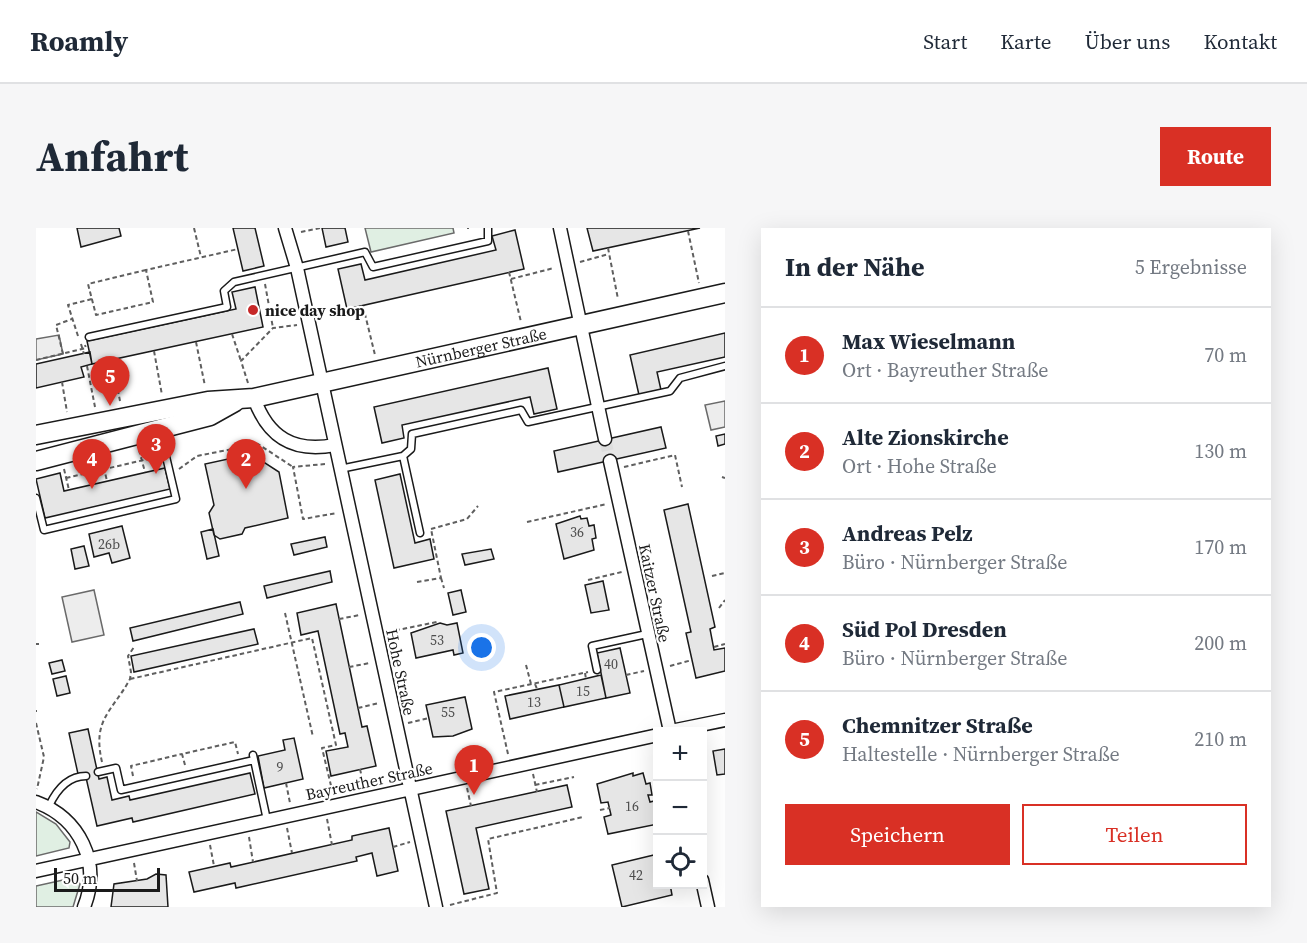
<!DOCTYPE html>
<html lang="de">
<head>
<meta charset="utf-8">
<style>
	body { margin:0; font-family:"Source Serif 4",serif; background:#f6f6f7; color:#1f2937 }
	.controls { position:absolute; right:18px; bottom:18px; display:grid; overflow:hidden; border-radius:0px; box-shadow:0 6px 24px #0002 }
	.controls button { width:54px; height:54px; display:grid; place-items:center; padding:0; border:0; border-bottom:2px solid #e0e1e3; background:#fff; color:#1f2937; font:30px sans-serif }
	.scale { position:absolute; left:18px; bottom:15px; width:106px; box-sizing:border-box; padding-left:6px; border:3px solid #1a1a1a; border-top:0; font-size:16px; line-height:21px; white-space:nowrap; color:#1a1a1a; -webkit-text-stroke:4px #fff; paint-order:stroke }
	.you { position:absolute; left:446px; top:420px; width:21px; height:21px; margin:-15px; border:4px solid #fff; border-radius:50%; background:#1a73e8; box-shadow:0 0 0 9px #1a73e833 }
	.badge { display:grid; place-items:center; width:39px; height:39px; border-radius:50%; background:#d93025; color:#fff; font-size:20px; font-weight:700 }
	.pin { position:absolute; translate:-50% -50px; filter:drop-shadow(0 2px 3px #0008) }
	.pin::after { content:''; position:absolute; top:32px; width:21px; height:18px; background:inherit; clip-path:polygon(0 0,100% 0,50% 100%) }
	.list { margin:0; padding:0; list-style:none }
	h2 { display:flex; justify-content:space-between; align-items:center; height:78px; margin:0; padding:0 24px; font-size:26px }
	h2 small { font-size:20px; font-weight:400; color:#747a83 }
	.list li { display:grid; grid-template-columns:39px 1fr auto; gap:18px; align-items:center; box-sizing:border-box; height:96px; padding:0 24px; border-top:2px solid #e0e1e3 }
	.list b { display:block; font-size:22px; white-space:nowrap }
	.list p { margin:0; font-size:20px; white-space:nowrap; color:#747a83 }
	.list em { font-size:20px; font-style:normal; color:#747a83 }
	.actions { display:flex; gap:12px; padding:18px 24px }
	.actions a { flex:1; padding:14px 0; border:2px solid #d93025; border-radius:0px; text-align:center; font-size:21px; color:#d93025 }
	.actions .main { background:#d93025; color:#fff }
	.icon { flex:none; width:33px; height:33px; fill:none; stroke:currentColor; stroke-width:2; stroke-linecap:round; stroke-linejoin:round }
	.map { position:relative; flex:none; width:689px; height:679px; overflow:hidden; border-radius:0px }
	header { display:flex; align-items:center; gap:36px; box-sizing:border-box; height:84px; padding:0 30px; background:#fff; border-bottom:2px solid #e0e1e3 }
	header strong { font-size:28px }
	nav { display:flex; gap:33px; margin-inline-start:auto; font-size:21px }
	.intro { display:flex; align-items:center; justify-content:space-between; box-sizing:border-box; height:144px; padding:0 36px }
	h1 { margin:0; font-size:42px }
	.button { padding:15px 27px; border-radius:0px; background:#d93025; color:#fff; font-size:21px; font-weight:700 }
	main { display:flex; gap:36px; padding:0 36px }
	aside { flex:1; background:#fff; border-radius:0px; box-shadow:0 6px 24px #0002 }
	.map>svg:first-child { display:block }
</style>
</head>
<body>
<header>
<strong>Roamly</strong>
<nav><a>Start</a><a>Karte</a><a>Über uns</a><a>Kontakt</a></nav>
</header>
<div class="intro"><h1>Anfahrt</h1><a class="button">Route</a></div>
<main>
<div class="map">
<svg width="689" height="679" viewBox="0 0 689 679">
	<rect width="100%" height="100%" fill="#fff"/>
	<path fill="#e0efe3" stroke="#6a6a6a" stroke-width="1.5" d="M329 0H417L418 5 335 24Z
		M0 584 20 596 34 614 33 620 0 628Z
		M36 650 41 651 44 656 37 679H0V658Z"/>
	<path fill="#ededed" stroke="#6a6a6a" stroke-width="1.5" d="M23 107 27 126 0 132V111Z
		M689 173V199L675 202 669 177Z
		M58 362 68 407 36 414 26 369Z"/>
	<path fill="#e6e6e6" stroke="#1a1a1a" stroke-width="1.5" d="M41 0H83L85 8 45 19Z
		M197 0H219L228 38 207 43Z
		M286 0H309L312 14 290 19Z
		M551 0H664L557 23Z
		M479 2 488 41 311 81 302 41 325 36 329 52 460 22 456 8Z
		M219 59 227 99 56 136 51 113 200 81 196 64Z
		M689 105V129L621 144 625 162 603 167 594 127Z
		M54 124 56 136 45 139 48 149 0 160V136Z
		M512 140 521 181 498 186 494 169 366 197 368 210 346 215 338 179Z
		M625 199 630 220 522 244 518 223Z
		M689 206V216L682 218 680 208Z
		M215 226 243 244 252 290 209 300 206 306 184 311 178 307 173 285 178 277 169 236Z
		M129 240 134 261 9 290 0 251 24 245 28 263Z
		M364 246 379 315 394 311 398 331 358 340 339 252Z
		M652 276 679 399 674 401 678 422 689 420V443L660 450 650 405 655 404 628 282Z
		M544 288 545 291 551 290 553 298 558 297 560 310 556 311 558 322 528 331 520 296Z
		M86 298 94 330 76 335 73 325 58 329 53 306Z
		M177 301 183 328 171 331 165 304Z
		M289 309 291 319 258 327 255 316Z
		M48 318 53 338 39 341 35 321Z
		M455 321 458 331 429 337 426 326Z
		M294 343 296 354 231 370 228 358Z
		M567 353 573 382 555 385 549 357Z
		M425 362 430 384 417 387 412 365Z
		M204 374 207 386 97 413 94 400Z
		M300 376 326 499 331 498 340 538 295 548 290 523 312 519 309 505 304 506 282 403 265 407 261 385Z
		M404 395 411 397 421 395 427 425 418 427 417 422 380 430 375 405Z
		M218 401 222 416 98 444 95 428Z
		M584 420 594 465 570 470 561 425Z
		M26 432 29 443 16 446 13 435Z
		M565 447 570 470 528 479 523 457Z
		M30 448 34 465 21 468 17 451Z
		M523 457 528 479 474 491 469 468Z
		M429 469 436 501 417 508 397 509 390 477Z
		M52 501 63 551 71 549 76 572 93 568 94 572 214 545 219 566 97 594 96 590 61 598 49 545 42 546 33 505Z
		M258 510 267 551 228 560 222 528 249 522 247 512Z
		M689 521V546L681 547 677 523Z
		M597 545V548L607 545 610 556 614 555 616 567H612L614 574 618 573 622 596 572 606 568 589 575 587 572 574 565 575 561 556Z
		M531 557 536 579 440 600 453 661 428 666 410 583Z
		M353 600 362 643 341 648 336 625 320 629 321 633 200 660 199 655 158 664 153 644 194 635 195 639 316 612V608Z
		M622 626V656H634L636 667 586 679 576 637Z
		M120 646 130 647 132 679H75L78 656 111 651Z"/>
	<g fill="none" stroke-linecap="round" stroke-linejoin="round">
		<path stroke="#ddd" stroke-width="12" stroke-dasharray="12 6" stroke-linecap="butt" d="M569 211 574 233"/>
		<defs>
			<path id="service" d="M53 109 191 79 188 63 198 54 329 24 337 39 452 13V0
				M367 228 384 305
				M304 241 367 228 375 221 376 206 485 182 492 194 634 163 644 150 689 138
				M0 270 8 302 140 271 124 203
				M561 442 556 418 611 406
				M217 527 231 592
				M62 544 80 540 85 562 218 532
				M13 578C20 563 31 548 50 548"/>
			<path id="minor" d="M249 0 261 40 400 679
				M524 0 569 211
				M218 170C232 210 258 225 299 217
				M574 233 634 503
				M635 503 689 492
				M0 574C43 590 66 634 48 679
				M0 643 622 507
				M666 652 672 679"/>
			<g id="secondary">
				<path id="s1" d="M0 207 172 173 218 170 689 65"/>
				<path d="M0 233 174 188 199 174"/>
			</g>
		</defs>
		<use href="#service" stroke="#1a1a1a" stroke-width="9"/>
		<use href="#minor" stroke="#1a1a1a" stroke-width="15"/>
		<use href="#secondary" stroke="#1a1a1a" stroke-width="21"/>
		<path stroke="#5f5f5f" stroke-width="2" stroke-dasharray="4.5 3" stroke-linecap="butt" d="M158 0 165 29
			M431 0H433
			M652 3 663 55
			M265 4 284 0
			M572 20 582 71
			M544 34 573 26
			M110 42 52 56 60 87 117 74 110 42 202 21
			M473 44 485 94
			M475 51 518 40
			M229 56 237 100
			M327 78 339 127
			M196 106 205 133
			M42 108 32 77 56 71
			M160 114 169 158
			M45 116 48 126
			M118 123 126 167
			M27 126 20 97 36 91
			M0 132 50 120 49 117
			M76 132 84 173
			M51 138 59 179
			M26 154 31 184
			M212 155 205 133 237 100 261 97
			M103 222 109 244
			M66 232 71 253
			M289 236 257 239 267 291 301 285
			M588 239 639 227 646 259
			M28 241 33 262
			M143 241 161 228 222 216 257 239
			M686 249 689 250
			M30 250 121 229
			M491 294 571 276
			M395 301 431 291 442 278
			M676 348 689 345
			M405 350 408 360
			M552 352 586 344
			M381 354 405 350 395 301
			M683 380 689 372
			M249 385 277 509
			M303 391 324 387
			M352 404 401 394
			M0 416H3
			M678 419 689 416
			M490 437 495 456
			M634 438 656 432
			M313 439 334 435
			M549 445 550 451
			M590 447 608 443
			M94 451 276 410 300 517 286 520 297 566
			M499 456 501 461
			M322 480 343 475
			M0 482V484
			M0 495 8 529 1 561
			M372 495 393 490
			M472 526 458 464 552 444
			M66 534C56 491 76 484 94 451L95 444 92 428 98 419
			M149 537 146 526 199 514 202 526
			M324 541 328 559
			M497 546 501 564
			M97 548 95 538 146 526
			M250 555 254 575
			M499 557 538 549
			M431 560 435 578
			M564 582 574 580
			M291 591 296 617
			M251 600 256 625
			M213 609 217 634
			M174 617 178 638
			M357 619 374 614
			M98 635 101 653
			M414 677 461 665 452 611 547 589"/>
		<use href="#service" stroke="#fff" stroke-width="6"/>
		<use href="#minor" stroke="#fff" stroke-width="12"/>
		<use href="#secondary" stroke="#fff" stroke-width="18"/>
	</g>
	<circle fill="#c62828" stroke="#fff" stroke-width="2" cx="217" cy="82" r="6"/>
	<g text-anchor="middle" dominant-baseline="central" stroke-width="4.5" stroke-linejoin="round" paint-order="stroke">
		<g font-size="14" fill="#4d4d4d">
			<text x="541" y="304">36</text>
			<text x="73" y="316">26b</text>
			<text x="401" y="412">53</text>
			<text x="575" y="436">40</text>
			<text x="547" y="463">15</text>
			<text x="498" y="474">13</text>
			<text x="412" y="484">55</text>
			<text x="244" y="539">9</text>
			<text x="596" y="578">16</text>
			<text x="600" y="647">42</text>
		</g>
		<g font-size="16" font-weight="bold" fill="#1a1a1a" stroke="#fff" text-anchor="start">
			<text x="229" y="82">nice day shop</text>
		</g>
		<g font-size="16" fill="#1a1a1a" stroke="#fff">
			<text stroke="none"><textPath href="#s1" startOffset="454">Nürnberger Straße</textPath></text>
			<text transform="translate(619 365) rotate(78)">Kaitzer Straße</text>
			<text transform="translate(365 444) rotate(78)">Hohe Straße</text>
			<text transform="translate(333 553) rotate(-12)">Bayreuther Straße</text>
		</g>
	</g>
</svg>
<div class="controls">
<button>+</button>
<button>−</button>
<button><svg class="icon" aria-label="locate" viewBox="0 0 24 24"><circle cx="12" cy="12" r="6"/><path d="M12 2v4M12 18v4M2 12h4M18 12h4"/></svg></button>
</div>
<div class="scale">50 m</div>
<div class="you"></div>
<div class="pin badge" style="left:438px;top:567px">1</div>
<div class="pin badge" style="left:210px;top:261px">2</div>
<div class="pin badge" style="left:120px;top:246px">3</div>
<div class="pin badge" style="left:56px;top:261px">4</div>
<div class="pin badge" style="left:74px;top:178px">5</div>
</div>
<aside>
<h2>In der Nähe<small>5 Ergebnisse</small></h2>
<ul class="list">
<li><span class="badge">1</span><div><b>Max Wieselmann</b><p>Ort · Bayreuther Straße</p></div><em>70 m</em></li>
<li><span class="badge">2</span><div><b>Alte Zionskirche</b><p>Ort · Hohe Straße</p></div><em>130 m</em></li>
<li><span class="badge">3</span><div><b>Andreas Pelz</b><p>Büro · Nürnberger Straße</p></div><em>170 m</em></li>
<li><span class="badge">4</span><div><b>Süd Pol Dresden</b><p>Büro · Nürnberger Straße</p></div><em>200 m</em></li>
<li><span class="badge">5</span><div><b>Chemnitzer Straße</b><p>Haltestelle · Nürnberger Straße</p></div><em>210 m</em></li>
</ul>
<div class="actions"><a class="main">Speichern</a><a>Teilen</a></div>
</aside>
</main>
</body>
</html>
